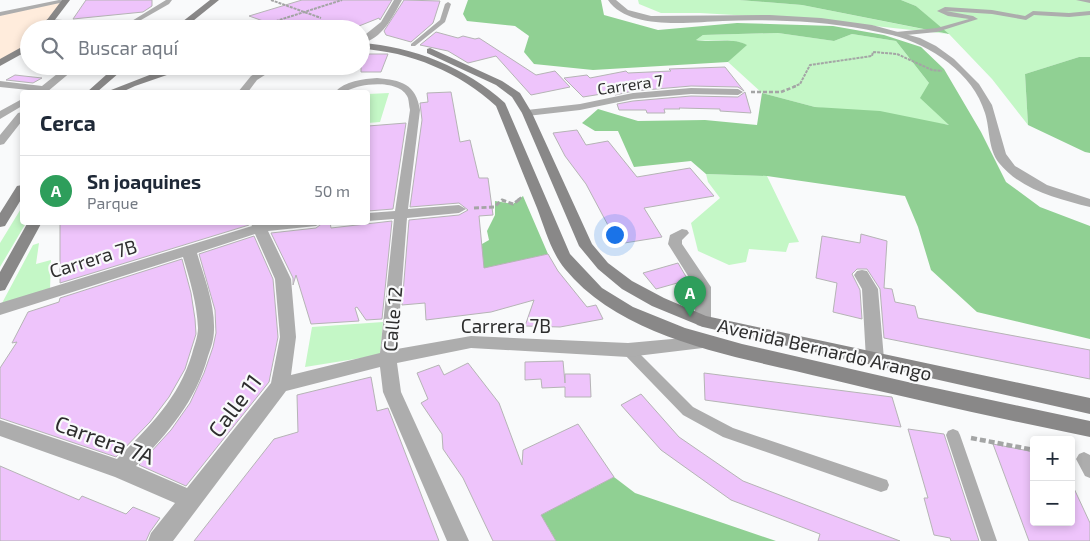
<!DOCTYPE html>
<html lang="es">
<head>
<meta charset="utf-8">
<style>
	body { margin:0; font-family:"Exo 2",sans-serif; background:#f6f6f7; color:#1f2937 }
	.controls { position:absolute; right:15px; bottom:15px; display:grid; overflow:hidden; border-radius:5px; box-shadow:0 2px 8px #0003 }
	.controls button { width:45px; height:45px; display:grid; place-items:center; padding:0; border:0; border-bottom:1px solid #e0e1e3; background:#fff; color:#1f2937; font:25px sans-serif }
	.you { position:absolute; left:614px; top:234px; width:18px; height:18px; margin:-12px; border:4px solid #fff; border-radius:50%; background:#1a73e8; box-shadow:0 0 0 8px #1a73e833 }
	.badge { display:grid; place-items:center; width:32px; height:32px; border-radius:50%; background:#111827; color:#fff; font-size:16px; font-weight:700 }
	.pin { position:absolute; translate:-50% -41px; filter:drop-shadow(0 1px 2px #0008) }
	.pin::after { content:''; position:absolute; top:26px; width:18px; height:15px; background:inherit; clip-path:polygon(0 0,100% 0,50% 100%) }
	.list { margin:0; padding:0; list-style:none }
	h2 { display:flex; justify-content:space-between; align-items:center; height:65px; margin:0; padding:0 20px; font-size:21px }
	h2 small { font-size:16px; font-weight:400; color:#747a83 }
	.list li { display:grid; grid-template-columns:32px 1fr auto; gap:15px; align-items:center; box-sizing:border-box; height:70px; padding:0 20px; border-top:1px solid #e0e1e3 }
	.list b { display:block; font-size:19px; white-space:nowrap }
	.list p { margin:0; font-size:16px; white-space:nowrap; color:#747a83 }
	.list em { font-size:16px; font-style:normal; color:#747a83 }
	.icon { flex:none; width:28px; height:28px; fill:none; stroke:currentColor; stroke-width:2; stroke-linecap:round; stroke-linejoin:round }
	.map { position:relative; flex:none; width:1090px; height:541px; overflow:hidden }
	.search { position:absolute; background:#fff; box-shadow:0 2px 8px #0003; left:20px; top:20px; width:350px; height:55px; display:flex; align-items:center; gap:12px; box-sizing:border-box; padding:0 18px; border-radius:28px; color:#747a83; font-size:19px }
	.panel { position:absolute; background:#fff; box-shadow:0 2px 8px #0003; left:20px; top:90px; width:350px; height:135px; border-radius:5px }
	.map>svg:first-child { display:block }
</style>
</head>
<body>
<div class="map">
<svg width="1090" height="541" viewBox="0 0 1090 541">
	<rect width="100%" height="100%" fill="#f9fafb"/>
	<path fill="#ffecdc" d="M65 1 44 29H29V45L0 60V14Z"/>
	<path fill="#c4f7c6" d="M638 0H739L802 5 948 34 916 6 901 0H1090V57H1079L1025 74 1028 125 992 79 949 34 819 20 700 13H661L639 4Z
		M778 33 834 41 852 34 896 41 929 83 950 125 815 107 762 93 728 62 746 45C733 37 711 42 696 40L703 35Z
		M389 93 380 122 368 123V94Z
		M706 174 767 176 799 242 789 243 786 252 749 249 746 262 729 265 698 251 691 223 720 198 708 182Z
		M22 207V222L26 223 0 267V243Z
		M39 243 36 264 51 260 50 290 1 305 33 245Z
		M383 322 380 355 305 367 312 327Z"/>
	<path fill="#90d093" d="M468 0H601L604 15 658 30 737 23 833 26 884 35 921 47 944 69 981 132 1006 182 1040 207 1090 226V339L977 312 931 270 918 227 905 196 767 176 706 174 691 161 634 167 618 131H595L582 123 598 109 638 121 705 120 757 125 762 93 815 107 880 111 949 125 920 98 929 83 896 41 852 34 834 41 778 33 703 35 696 40C712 43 733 37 747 45L728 62 593 70 534 64 524 52 529 36 515 26 467 21 463 14Z
		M739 0H901L916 6 949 34 802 5Z
		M1079 57H1090V153L1085 152 1028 125 1025 74Z
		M523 196 548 254 470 272C476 263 483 254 482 244L489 240 487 231 495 215V201L513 204Z
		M614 477 635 493 776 541H556L541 515Z"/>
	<path fill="#eec4fb" stroke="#b5b4b5" d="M86 0H152V6L143 12 73 19Z
		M302 0H392L380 20 379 18 354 28 344 25 333 29H286L249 16Z
		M404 0 440 1 433 23 411 42 386 35 384 31Z
		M436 32 458 38 463 36 475 39 479 38 536 75 555 71 570 87 531 95 496 56 468 63 448 51 420 45Z
		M361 54H388L381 72H361Z
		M725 67 744 91 738 87 691 86 633 91 615 95 614 92 583 97 564 78 587 75 590 78 626 71 628 73 671 71 669 69Z
		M15 75 42 78 33 83 6 80Z
		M451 92 460 142 470 140 479 178H488L493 215 479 216 484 268 548 254 558 271 587 307 596 305 603 319 560 327 525 326 534 300 491 312 426 320 425 303 402 305 409 220 459 215 468 210 459 203 410 207 422 120 420 103 428 102 427 93Z
		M745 92 751 113 720 111V109L679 108 680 109H664L665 113H647L646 110H619L617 104 633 101 691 96 738 97Z
		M406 123 393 209 368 211V126Z
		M577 130 586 145 608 141 637 177 690 168 714 196 644 208 662 237 618 244 586 184 565 156 553 133Z
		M392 221 382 319 366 320 357 307 355 308 359 321 311 324 296 275 293 285V278L271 233 316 228 324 222H330L331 228Z
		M60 222H248L249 225 60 283Z
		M861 234 887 241 884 288 892 289 895 302 915 306 918 318 1090 350V379L884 338 880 289 867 269H857L852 274 860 290 862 319 833 312 837 283 816 278 822 236 860 243Z
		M254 236 273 279 278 337 269 382 186 486 139 465 171 430 190 403 204 373 213 347 216 333 215 310 199 254Z
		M182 259 191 293 195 319 196 334 190 353 185 369 169 397 150 422 116 457 0 418V368L17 342 12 343 28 312 59 302 60 298Z
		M678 263 688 280 656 289 643 273Z
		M563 361 565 383V374H590L591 397H565V387L542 388 541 379 525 380V362Z
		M468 363 499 403 522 465 523 450 578 424 614 477 541 515 556 541H493L463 478 443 449 442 434 421 403 428 399 417 373 439 365 444 375Z
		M704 373 892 397 901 427 705 400Z
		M371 377 377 411 388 408 439 541H194L274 439 298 432 297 395Z
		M641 394 679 437 743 481 900 541H818L820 534 731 500 661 450 621 405Z
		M908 429 944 434 979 541H951L950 538 934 535 924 498H928Z
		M993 444 1034 452V522H1071V482L1090 523V541H1029Z
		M0 466 79 500 82 496 126 514 133 507 160 518 150 532 146 541H0Z"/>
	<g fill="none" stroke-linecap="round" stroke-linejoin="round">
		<path stroke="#a4a5a5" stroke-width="2" stroke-dasharray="3 1" stroke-linecap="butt" d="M271 0 321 18
			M262 29 273 22 342 0
			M793 87 800 84 810 65 872 56 873 52 897 54 932 70 942 71"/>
		<path stroke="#a4a5a5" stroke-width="2.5" stroke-dasharray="4 2" stroke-linecap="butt" d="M751 92H781L796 86
			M518 200 522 197"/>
		<path stroke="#a4a5a5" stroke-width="3" stroke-dasharray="5 2.5" stroke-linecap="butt" d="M474 208 494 207 502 200 513 204 520 199"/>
		<path stroke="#a4a5a5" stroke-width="4.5" stroke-dasharray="6 3" stroke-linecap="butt" d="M971 438 1034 450"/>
		<path fill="#adadad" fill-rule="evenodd" d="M166 0H172L169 4 127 28 122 27Z
			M1076 0H1090V3Z
			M448 2 451 4 445 22 415 46H411V44L440 20 445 4Z
			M945 7 992 10 1025 16 1033 11 1069 13 1090 11V15L1069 17 1034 15 1026 20 992 14 946 11 973 16 978 19 937 32 896 36 893 34 896 32 937 28 969 19 948 16 937 11Z
			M628 345 633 347 693 407 733 428 887 480 889 485 887 490 881 492 723 437 683 415 623 353 622 350 623 347Z
			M953 429 958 431 960 435 997 541H981L946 435 948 431Z
			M1084 452 1090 455V478L1085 476 1076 459 1079 454Z"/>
		<path fill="#adadad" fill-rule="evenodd" d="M59 0 69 1 0 16V12Z
			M394 0H402C393 16 382 40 361 43V38L381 22Z
			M608 0H616L628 10 651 16 770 15 821 18 872 25 920 38 936 46 954 59 979 84 992 105 1006 154 1015 166 1047 185 1090 199V207C1058 199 1021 190 999 163 988 149 990 129 985 113 973 73 931 45 892 35 858 27 823 22 787 21 766 20 744 20 723 21 691 22 629 31 608 0Z
			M47 19 125 24 129 27 128 29 50 23 46 21Z
			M67 66H78L47 92 0 87V81L42 86Z
			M267 66H279L257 80 248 92H238L251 76Z
			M377 78C401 80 416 84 420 110L408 209 459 205 466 209 459 213 407 218 397 349 471 336 628 343 705 336 711 337 713 342 711 347 628 357 471 348 397 363 401 392 469 541H447L383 392 380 367 286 391 173 541H148L151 533 175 503 115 477 0 436V420L117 459C149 427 179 398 192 354 194 346 198 337 198 328 197 304 190 280 183 257L0 315V303L252 226 250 222H322L316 226 268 231 291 279 296 337 291 375 380 353 394 219 368 221V213L395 211 410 110C409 106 409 102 408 98 402 82 374 83 361 86 351 88 345 93 335 92 345 81 363 79 377 78ZM255 234 275 279 280 337 271 383 187 488 136 466C168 433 196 401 208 356 211 348 214 339 214 330 215 304 204 277 197 253Z
			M691 88 738 89 743 92 738 95 691 94 633 99 580 110 527 116 522 113 527 110 580 104 633 93Z
			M22 99V106L0 119V111Z
			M22 112V121L4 144 0 145V135L18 113Z
			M682 229 687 230 689 233 682 240V244L711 287V321L709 325 703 327 697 325 695 321V287L668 244 670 235Z
			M862 270 867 271 878 289 884 359 881 364 875 366 869 364 866 359 862 289 854 275 857 271Z"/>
		<path fill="#898888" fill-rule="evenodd" d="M62 0H70L48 29H40Z
			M210 0H219L183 29H173Z
			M29 43V50L0 66V59Z
			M361 43C412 46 467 68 505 103L570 254 602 288 633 307 685 328 742 344 912 383 1090 421V437C1003 419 915 400 829 379 742 357 625 342 565 269 551 252 545 229 537 208 523 174 510 140 496 106 461 73 409 51 361 49Z
			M430 48 502 81 520 93 532 113 592 244 608 263 632 281 664 298 706 316 1090 398V414L703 327 652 306 622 289 598 269 579 246 522 113 512 97 496 85 427 53V49Z
			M116 66H127L97 92H87Z
			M128 66 160 68 193 66 135 86 122 92H110L111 90 152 74 136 71Z
			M22 185V198L5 226 0 227V213L17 186Z
			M28 222H42L5 290 0 291V272Z"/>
	</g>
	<g text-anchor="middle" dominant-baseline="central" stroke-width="4.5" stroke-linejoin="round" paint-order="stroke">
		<g font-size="16" fill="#2e2e2e" stroke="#f9fafb">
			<text transform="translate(630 84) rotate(-8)">Carrera 7</text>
		</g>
		<g font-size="19" fill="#2e2e2e" stroke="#f9fafb">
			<text transform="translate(93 258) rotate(-17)">Carrera 7B</text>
			<text transform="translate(392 319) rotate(-85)">Calle 12</text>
			<text x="506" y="325">Carrera 7B</text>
			<text transform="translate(825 349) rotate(13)">Avenida Bernardo Arango</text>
		</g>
		<g font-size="22" fill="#2e2e2e" stroke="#f9fafb">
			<text transform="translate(234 405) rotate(-53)">Calle 11</text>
			<text transform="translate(105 439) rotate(20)">Carrera 7A</text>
		</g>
	</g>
</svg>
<div class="controls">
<button>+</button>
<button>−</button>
</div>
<div class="you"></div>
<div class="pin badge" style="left:690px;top:317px;background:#2e9e5b">A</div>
<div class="search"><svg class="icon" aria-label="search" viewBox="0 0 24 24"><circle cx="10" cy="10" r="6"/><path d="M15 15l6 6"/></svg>Buscar aquí</div>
<section class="panel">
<h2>Cerca<small></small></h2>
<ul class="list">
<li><span class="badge" style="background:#2e9e5b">A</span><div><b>Sn joaquines</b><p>Parque</p></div><em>50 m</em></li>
</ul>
</section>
</div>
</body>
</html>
